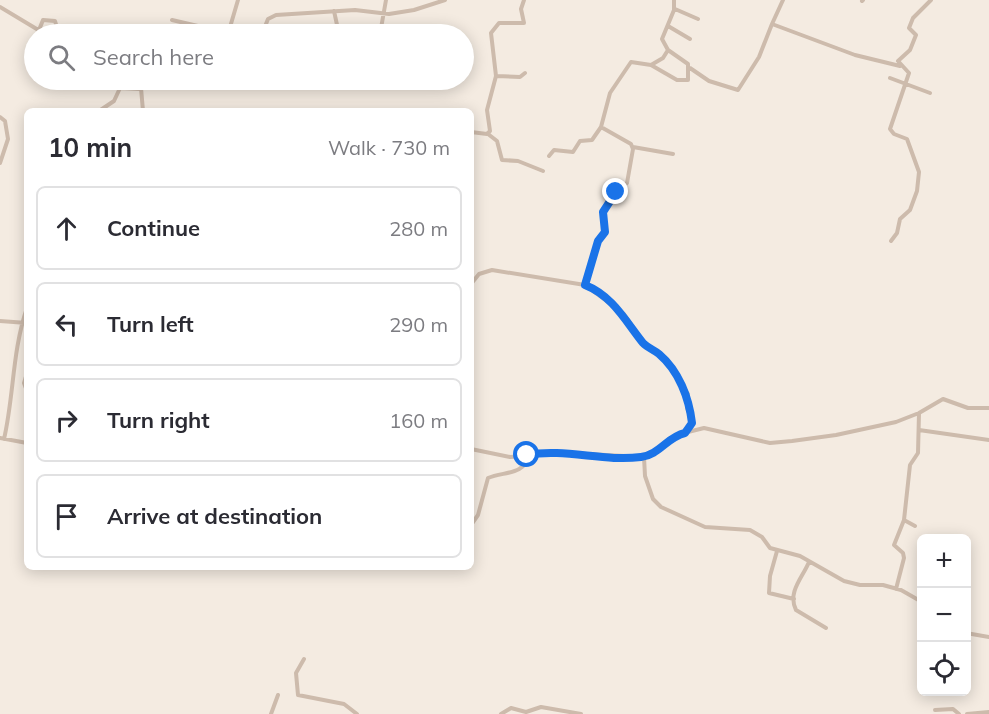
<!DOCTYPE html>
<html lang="en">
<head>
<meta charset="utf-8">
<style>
	body { margin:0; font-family:Mulish,sans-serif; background:#f2f2f3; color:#2b2b33 }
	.controls { position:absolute; right:18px; bottom:18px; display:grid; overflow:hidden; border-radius:9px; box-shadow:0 3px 15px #0003 }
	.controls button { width:54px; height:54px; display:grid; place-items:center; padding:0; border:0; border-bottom:2px solid #e1e1e2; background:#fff; color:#2b2b33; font:30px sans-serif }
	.stop { position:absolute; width:18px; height:18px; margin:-14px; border:4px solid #1a73e8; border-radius:50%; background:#fff }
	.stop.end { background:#1a73e8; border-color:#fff; box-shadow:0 2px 6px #0008 }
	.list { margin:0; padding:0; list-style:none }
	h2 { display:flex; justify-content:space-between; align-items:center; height:78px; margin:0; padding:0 24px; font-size:26px }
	h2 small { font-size:20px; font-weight:400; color:#7c7c81 }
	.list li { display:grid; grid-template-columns:39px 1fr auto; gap:18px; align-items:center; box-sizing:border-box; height:84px; margin:0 12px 12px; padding:0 12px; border:2px solid #e1e1e2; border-radius:9px }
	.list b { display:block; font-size:22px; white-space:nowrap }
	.list em { font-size:20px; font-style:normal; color:#7c7c81 }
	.icon { flex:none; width:33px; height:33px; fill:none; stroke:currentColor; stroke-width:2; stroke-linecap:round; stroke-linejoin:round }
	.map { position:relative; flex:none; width:989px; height:714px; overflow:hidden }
	.search { position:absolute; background:#fff; box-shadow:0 3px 15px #0003; left:24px; top:24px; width:450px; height:66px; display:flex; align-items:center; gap:15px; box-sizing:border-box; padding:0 21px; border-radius:33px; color:#7c7c81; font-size:22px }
	.panel { position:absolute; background:#fff; box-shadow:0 3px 15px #0003; left:24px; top:108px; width:450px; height:462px; border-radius:9px }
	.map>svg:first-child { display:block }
</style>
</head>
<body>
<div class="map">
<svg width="989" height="714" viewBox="0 0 989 714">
	<rect width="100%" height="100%" fill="#f4ebe1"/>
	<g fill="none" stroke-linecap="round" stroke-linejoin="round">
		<path stroke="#cdbbac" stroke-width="4" d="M674 0V10L662 39 668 50 663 58 651 65 631 62 610 93 601 127 631 144 633 149 627 183 616 192 603 212 605 232 598 241 585 285 624 314 645 345 660 355 672 369 688 394 687 408 692 420 685 433
			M783 0 772 24 855 55 900 66
			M862 1 863 0
			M0 7 45 34
			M675 9 698 19
			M334 11 339 34
			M172 20 228 33
			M668 26 690 39
			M39 30 43 20 55 21 58 31 72 34
			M228 34 238 0
			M262 34 268 19 276 15 355 10 389 14 414 10 445 0
			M380 34 386 0
			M33 43 34 38
			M651 65 677 80H688V64L668 50
			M690 68 709 81 738 90 759 57 772 24
			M496 76 520 77 525 73
			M890 78 930 93
			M141 88 143 111
			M99 111 114 101 120 88 140 89 148 83 169 80
			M0 117 5 121 8 139 0 163
			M471 132 487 134 490 131 487 110 496 76 491 33 499 23H524L521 9 524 0
			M488 134 497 141 502 160 518 161 543 171
			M633 147 673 154
			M549 156 554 150 573 152 580 141 592 140 601 127
			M891 241 897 233 900 219 910 210 917 191 919 172 907 139 894 134 890 129 909 73 898 61 910 50 916 35 909 28 913 18 931 0
			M471 284 479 274 492 270 585 285
			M0 321 27 323
			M27 373 24 383 27 391
			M919 430 989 440
			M0 438 27 443
			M4 439C14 396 12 351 27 308
			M471 449 510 457 568 453 644 457 660 450 676 435 704 428 770 443 792 441 836 435 896 422 919 413 943 399 968 408H989
			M644 457 645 476 653 499 661 507 705 527 750 530 762 537 770 548 800 556 844 581 860 585H883L901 590 922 602
			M471 525 478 515 488 478C504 471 524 476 529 455
			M915 526 904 520 910 465 918 453 919 413
			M777 551 770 576 769 593 794 599
			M809 562C803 577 787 592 796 610L826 628
			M896 589 904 558 903 553 894 545 904 520
			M966 633 989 637
			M304 659 296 673 298 695 344 704 357 714
			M935 710 953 709 959 714
			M271 714 278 695
			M501 714 511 708 526 712 541 707 581 714
			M967 714 989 712"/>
	</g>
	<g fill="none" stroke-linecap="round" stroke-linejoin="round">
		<path stroke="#1a73e8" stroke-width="8" d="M527 455C565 448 603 462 641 457 659 455 667 437 685 433L692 423C689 398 679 371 659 354 654 350 648 348 643 343 626 322 613 296 585 285L598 241 605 232 603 212 616 192"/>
	</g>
</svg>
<div class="controls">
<button>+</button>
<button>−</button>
<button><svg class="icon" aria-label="locate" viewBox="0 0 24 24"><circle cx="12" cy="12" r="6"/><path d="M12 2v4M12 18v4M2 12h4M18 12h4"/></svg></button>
</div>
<div class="stop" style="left:527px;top:455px"></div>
<div class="stop end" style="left:616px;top:192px"></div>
<div class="search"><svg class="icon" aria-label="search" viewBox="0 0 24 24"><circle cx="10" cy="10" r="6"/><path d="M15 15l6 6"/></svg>Search here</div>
<section class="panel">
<h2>10 min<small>Walk · 730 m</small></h2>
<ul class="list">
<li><svg class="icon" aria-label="ahead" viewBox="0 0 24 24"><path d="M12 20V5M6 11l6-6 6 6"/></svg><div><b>Continue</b></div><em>280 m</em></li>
<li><svg class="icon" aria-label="left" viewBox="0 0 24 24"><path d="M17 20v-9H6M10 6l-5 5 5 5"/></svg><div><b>Turn left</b></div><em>290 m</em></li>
<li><svg class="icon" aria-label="right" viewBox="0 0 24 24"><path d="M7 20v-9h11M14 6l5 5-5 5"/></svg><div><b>Turn right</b></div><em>160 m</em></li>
<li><svg class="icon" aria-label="arrive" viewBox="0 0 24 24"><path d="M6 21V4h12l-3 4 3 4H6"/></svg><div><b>Arrive at destination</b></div></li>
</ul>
</section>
</div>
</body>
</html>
